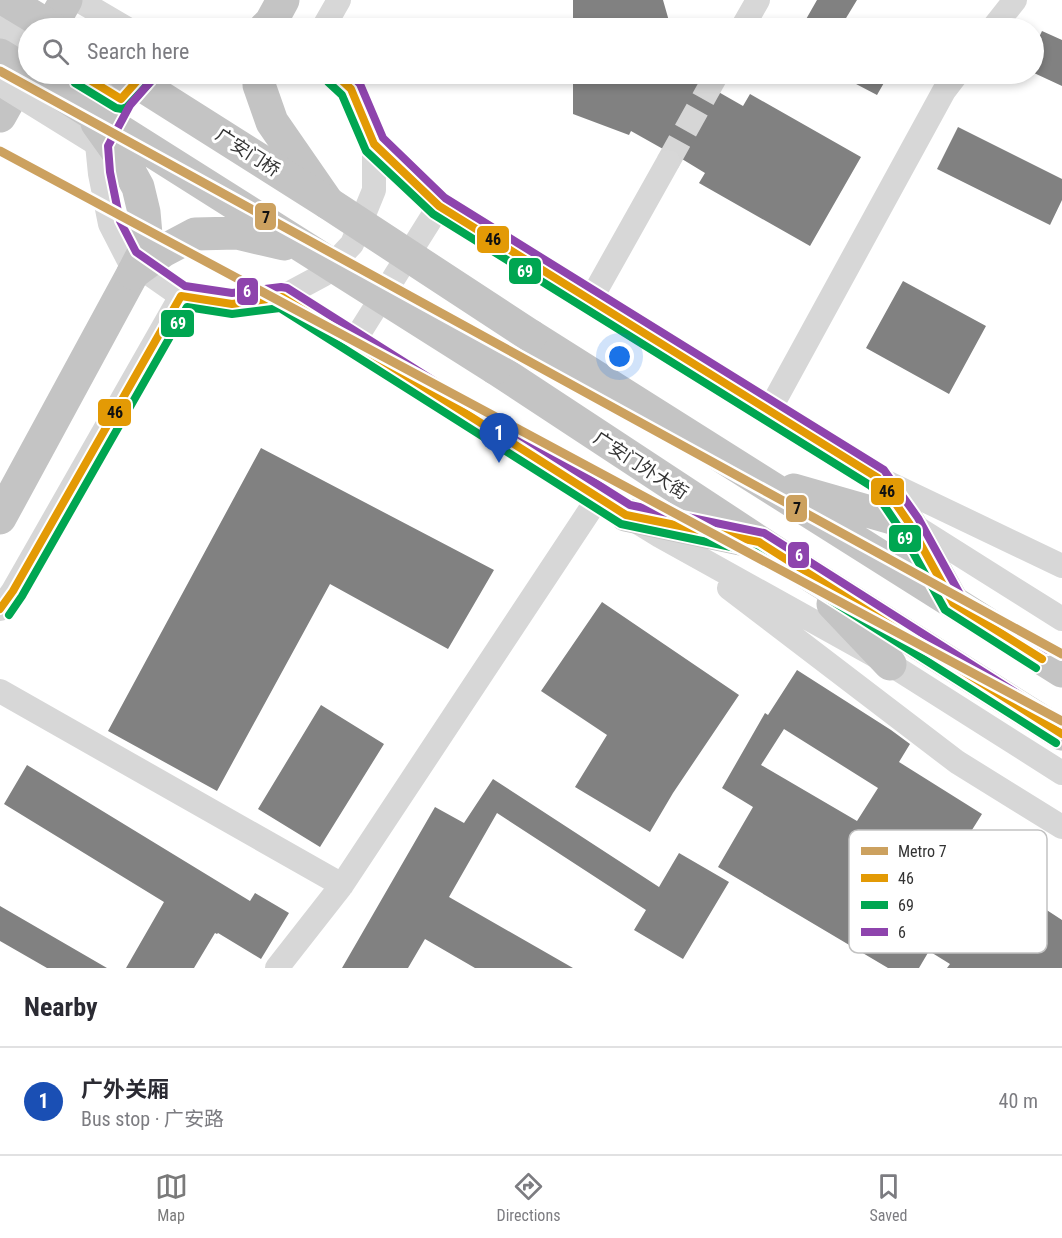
<!DOCTYPE html>
<html lang="en">
<head>
<meta charset="utf-8">
<style>
	body { margin:0; font-family:"Roboto Condensed","Noto Sans SC",sans-serif; background:#f7f7f7; color:#2b2b33 }
	.you { position:absolute; left:620px; top:357px; width:21px; height:21px; margin:-15px; border:4px solid #fff; border-radius:50%; background:#1a73e8; box-shadow:0 0 0 9px #1a73e833 }
	.badge { display:grid; place-items:center; width:39px; height:39px; border-radius:50%; background:#7a7a7a; color:#fff; font-size:20px; font-weight:700 }
	.pin { position:absolute; translate:-50% -50px; filter:drop-shadow(0 2px 3px #0008) }
	.pin::after { content:''; position:absolute; top:32px; width:21px; height:18px; background:inherit; clip-path:polygon(0 0,100% 0,50% 100%) }
	.list { margin:0; padding:0; list-style:none }
	h2 { display:flex; justify-content:space-between; align-items:center; height:78px; margin:0; padding:0 24px; font-size:26px }
	h2 small { font-size:20px; font-weight:400; color:#7c7c81 }
	.list li { display:grid; grid-template-columns:39px 1fr auto; gap:18px; align-items:center; box-sizing:border-box; height:108px; padding:0 24px; border-top:2px solid #e1e1e2 }
	.list b { display:block; font-size:22px; white-space:nowrap }
	.list p { margin:0; font-size:20px; white-space:nowrap; color:#7c7c81 }
	.list em { font-size:20px; font-style:normal; color:#7c7c81 }
	.icon { flex:none; width:33px; height:33px; fill:none; stroke:currentColor; stroke-width:2; stroke-linecap:round; stroke-linejoin:round }
	.map { position:relative; flex:none; width:1062px; height:968px; overflow:hidden }
	.search { position:absolute; background:#fff; box-shadow:0 3px 9px #0003; left:18px; right:18px; top:18px; height:66px; display:flex; align-items:center; gap:15px; box-sizing:border-box; padding:0 21px; border-radius:33px; color:#7c7c81; font-size:22px }
	.sheet { height:186px; background:#fff }
	nav { display:flex; justify-content:space-around; align-items:center; box-sizing:border-box; height:84px; border-top:2px solid #e1e1e2; background:#fff; font-size:16px; color:#7c7c81 }
	nav a { display:grid; justify-items:center; gap:3px }
	nav .on { color:#7a7a7a }
	.map>svg:first-child { display:block }
</style>
</head>
<body>
<div class="map">
<svg width="1062" height="968" viewBox="0 0 1062 968">
	<rect width="100%" height="100%" fill="#fff"/>
	<path fill="#818181" fill-rule="evenodd" d="M573 0H663L671 28H573Z
		M817 0H857L840 28H801Z
		M1042 31 1062 40V86L1034 73V48Z
		M573 74H687L743 106 750 94 861 157 810 246 699 183 705 173 682 159 680 154 674 149 668 148 663 149 631 131 629 135 573 114Z
		M837 74H889L877 95Z
		M958 127 1062 179V200L1050 225 937 169Z
		M903 281 986 326 949 394 866 348Z
		M261 448 494 570 448 649 330 584 217 791 108 731Z
		M602 602 739 695 673 793 650 832 575 787 607 735 541 691Z
		M797 670 891 730 910 744 899 762 982 814 955 857 914 831 875 898 960 948 1002 881 1062 920V968H947L950 964 929 951 919 968H888L718 867 753 807 722 788 765 713 768 715ZM784 729 878 788 857 821 761 765Z
		M321 705 384 744 320 847 258 809Z
		M27 765 250 901 255 893 289 913 261 959 218 933 217 934 215 933 194 968H126L164 902 4 804Z
		M493 779 659 887 679 853 729 882 683 959 634 930 646 910 497 813 449 897 573 968H475L425 939 408 968H342L435 807 464 823Z
		M0 906 107 968H47L0 941Z"/>
	<g fill="none" stroke-linecap="round" stroke-linejoin="round">
		<path stroke="#d6d6d6" stroke-width="24" stroke-dasharray="24 12" stroke-linecap="butt" d="M668 162 717 74"/>
		<path stroke="#d7d7d7" stroke-width="24" d="M78 0 126 28
			M0 25 28 42
			M323 28 339 0
			M742 28 758 0
			M993 28 1015 0
			M80 74 121 99
			M143 74 121 99 97 144 100 174 110 224 128 259 181 296 232 304 282 297 323 275 352 244 374 190V144L351 89 335 74
			M374 144 439 206 878 478 1062 566
			M282 297 626 515 660 536 890 664 1062 773
			M590 301 668 162
			M353 343 439 206
			M769 411 944 91 957 74
			M911 524 1062 619
			M729 588 957 762 1062 827
			M0 609 13 591 181 296
			M0 691 342 885
			M277 968 342 885 598 498"/>
		<path stroke="#c4c4c4" stroke-width="33" d="M50 28 66 0
			M265 28 271 22 283 0
			M259 74V85L272 122 328 203
			M0 116 28 66
			M531 336 1062 671
			M495 368 799 568 1062 734
			M794 490 909 523 952 601
			M626 515 741 539
			M0 518 133 273
			M833 604 890 664"/>
		<path stroke="#d7d7d7" stroke-width="24" d="M0 84 97 144"/>
		<path stroke="#c4c4c4" stroke-width="33" d="M6 0 52 28
			M0 55 28 72
			M30 74 495 368
			M124 74 328 203 531 336
			M97 123 122 158 138 187 144 212 147 246 133 273
			M133 273 163 251 195 234 237 233 284 244"/>
		<defs>
			<path id="bus-1" d="M80 74 121 99 143 74
				M335 74 351 89 374 144 439 206 878 478 909 523 953 603 1042 659
				M0 609 13 591 181 296 232 304 282 297 626 515 759 542 1062 734"/>
			<path id="bus-2" d="M328 82 342 95 366 151 433 214 871 486 900 529 945 610 1036 668
				M75 83 116 108 122 109 127 107 151 81
				M9 615 22 596 187 307 232 314 280 308 621 524 755 552 1056 743"/>
			<path id="bus-3" d="M350 74 360 84 383 138 445 198 884 470 918 518 961 596 1048 650
				M151 81 130 105 108 146 110 172 120 221 136 252 185 286 232 293 281 287 287 288 630 505 764 533 1062 722"/>
		</defs>
		<use href="#bus-1" stroke="#fff" stroke-width="12"/>
		<use href="#bus-2" stroke="#fff" stroke-width="12"/>
		<use href="#bus-3" stroke="#fff" stroke-width="12"/>
		<use href="#bus-1" stroke="#e39a05" stroke-width="8"/>
		<use href="#bus-2" stroke="#00a651" stroke-width="8"/>
		<use href="#bus-3" stroke="#8e44ad" stroke-width="8"/>
		<defs>
			<path id="metro-1" d="M0 71 1062 654
				M0 151 1062 721"/>
		</defs>
		<use href="#metro-1" stroke="#fff" stroke-width="14"/>
		<use href="#metro-1" stroke="#cca15f" stroke-width="9"/>
	</g>
	<g text-anchor="middle" dominant-baseline="central" stroke-width="6" stroke-linejoin="round" paint-order="stroke">
		<g font-size="18" fill="#333" stroke="#fff">
			<text transform="translate(248 152) rotate(33)">广安门桥</text>
			<text transform="translate(641 465) rotate(33)">广安门外大街</text>
		</g>
	</g>
	<rect x="849" y="830" width="198" height="123" rx="9" fill="#fff" stroke="#c2c2c2" stroke-width="1.5"/>
	<rect x="861" y="847" width="27" height="8" fill="#cca15f"/>
	<rect x="861" y="874" width="27" height="8" fill="#e39a05"/>
	<rect x="861" y="901" width="27" height="8" fill="#00a651"/>
	<rect x="861" y="928" width="27" height="8" fill="#8e44ad"/>
	<g font-size="16" fill="#333">
		<text x="898" y="857">Metro 7</text>
		<text x="898" y="884">46</text>
		<text x="898" y="911">69</text>
		<text x="898" y="938">6</text>
	</g>
	<g stroke="#fff" stroke-width="2">
		<rect x="254" y="202" width="23" height="29" rx="6" fill="#cca15f"/>
		<rect x="476" y="225" width="34" height="29" rx="6" fill="#e39a05"/>
		<rect x="508" y="257" width="34" height="28" rx="6" fill="#00a651"/>
		<rect x="236" y="277" width="23" height="29" rx="6" fill="#8e44ad"/>
		<rect x="160" y="309" width="35" height="29" rx="6" fill="#00a651"/>
		<rect x="97" y="398" width="35" height="29" rx="6" fill="#e39a05"/>
		<rect x="870" y="477" width="35" height="29" rx="6" fill="#e39a05"/>
		<rect x="785" y="494" width="23" height="29" rx="6" fill="#cca15f"/>
		<rect x="888" y="524" width="34" height="29" rx="6" fill="#00a651"/>
		<rect x="787" y="541" width="23" height="28" rx="6" fill="#8e44ad"/>
	</g>
	<g font-size="16" text-anchor="middle" font-weight="bold" fill="#fff">
		<text x="525" y="277">69</text>
		<text x="247" y="297">6</text>
		<text x="178" y="329">69</text>
		<text x="905" y="544">69</text>
		<text x="799" y="561">6</text>
	</g>
	<g font-size="16" text-anchor="middle" font-weight="bold" fill="#111">
		<text x="266" y="223">7</text>
		<text x="493" y="245">46</text>
		<text x="115" y="418">46</text>
		<text x="887" y="497">46</text>
		<text x="797" y="514">7</text>
	</g>
</svg>
<div class="you"></div>
<div class="pin badge" style="left:499px;top:463px;background:#1a4fb4">1</div>
<div class="search"><svg class="icon" aria-label="search" viewBox="0 0 24 24"><circle cx="10" cy="10" r="6"/><path d="M15 15l6 6"/></svg>Search here</div>
</div>
<section class="sheet">
<h2>Nearby<small></small></h2>
<ul class="list">
<li><span class="badge" style="background:#1a4fb4">1</span><div><b>广外关厢</b><p>Bus stop · 广安路</p></div><em>40 m</em></li>
</ul>
</section>
<nav>
<a class="on"><svg class="icon" aria-label="map" viewBox="0 0 24 24"><path d="M3 6l6-2 6 2 6-2v14l-6 2-6-2-6 2zM9 4v14M15 6v14"/></svg>Map</a>
<a><svg class="icon" aria-label="directions" viewBox="0 0 24 24"><path d="M12 3l9 9-9 9-9-9zM9 14v-3h6M13 9l2 2-2 2"/></svg>Directions</a>
<a><svg class="icon" aria-label="saved" viewBox="0 0 24 24"><path d="M7 4h10v16l-5-4-5 4z"/></svg>Saved</a>
</nav>
</body>
</html>
